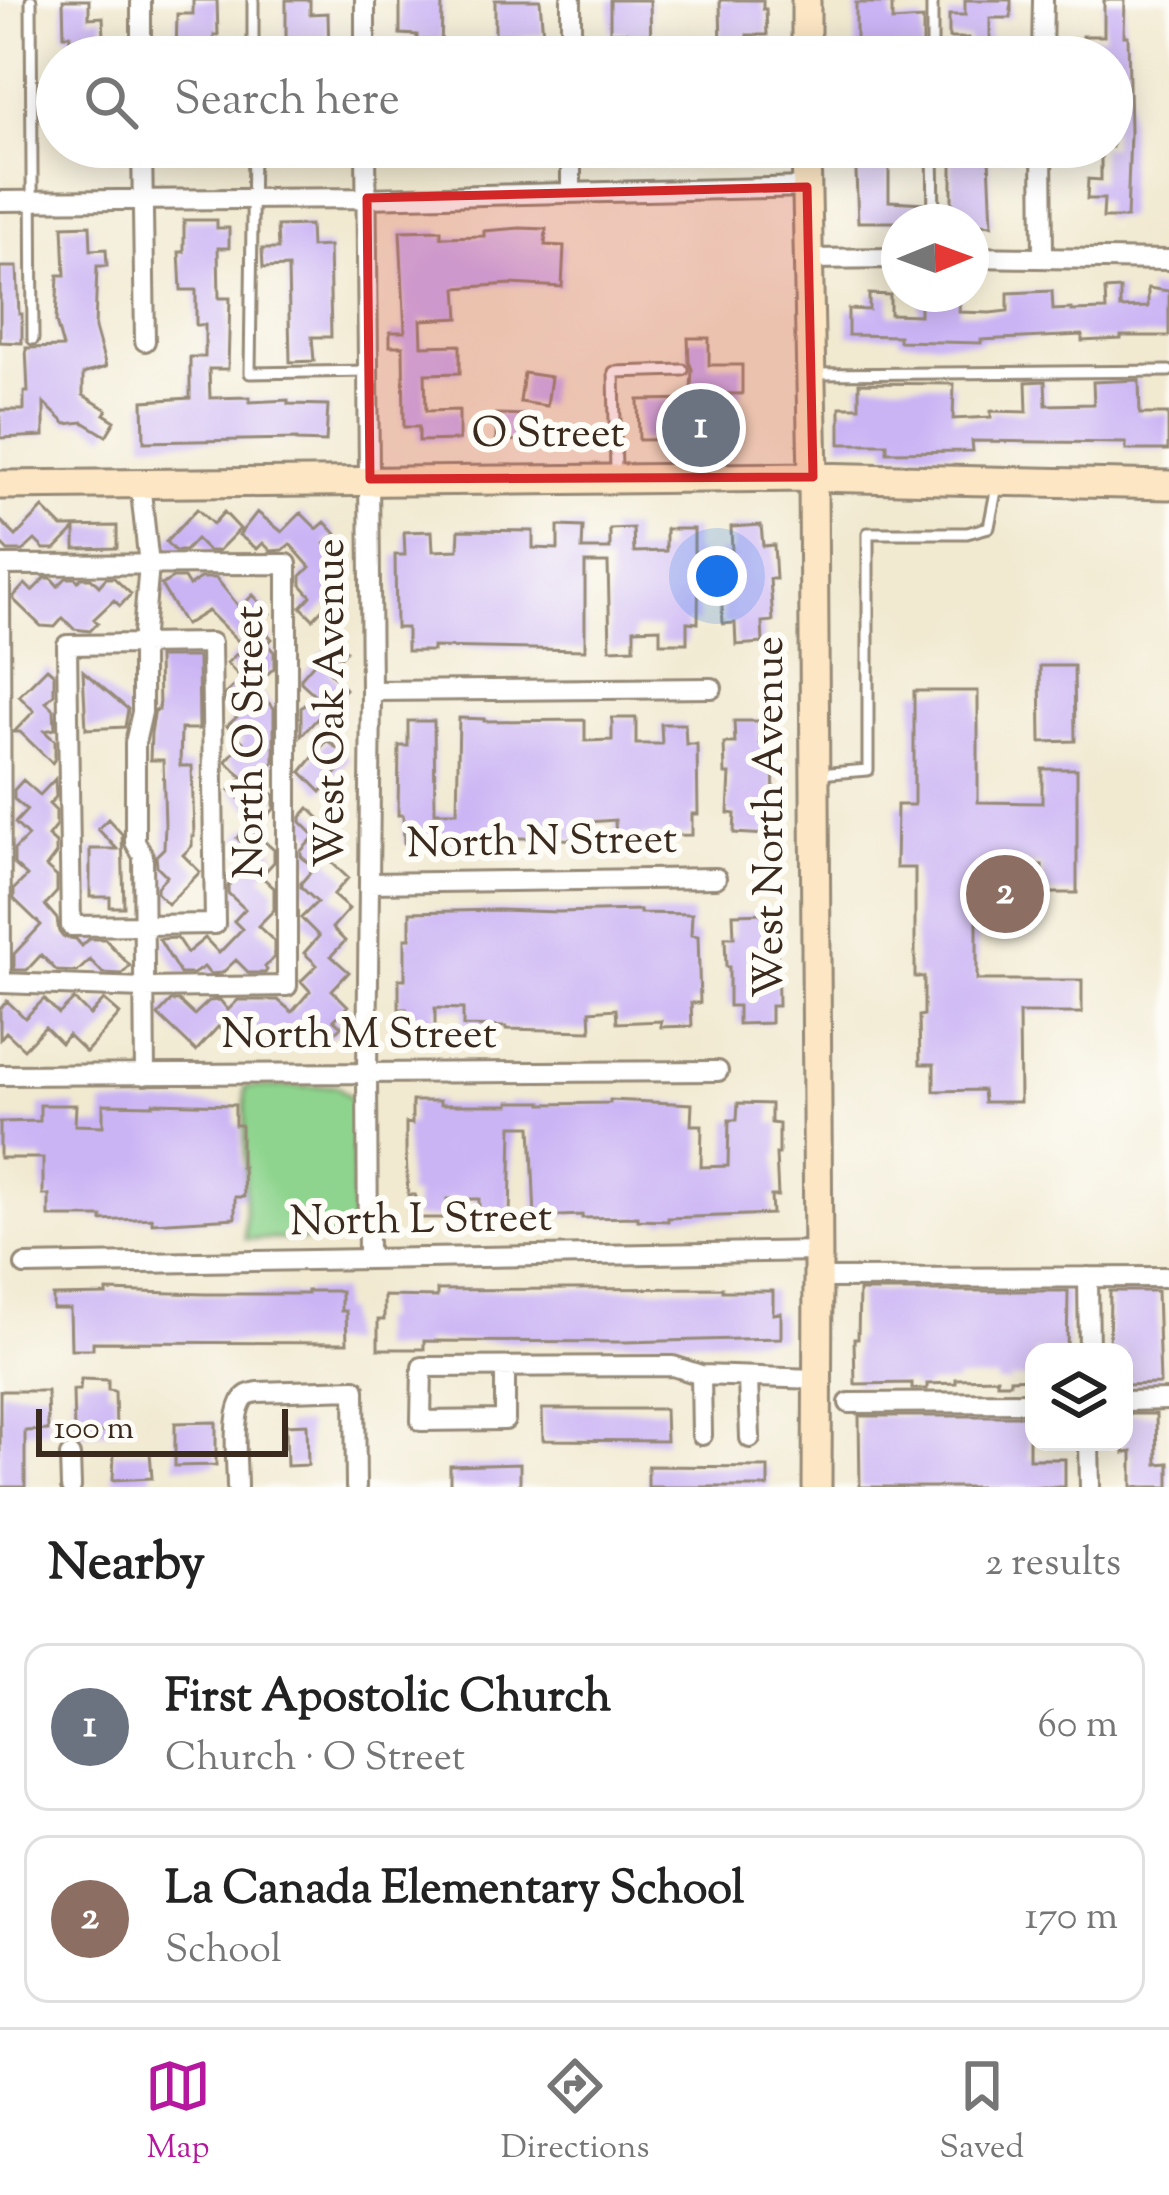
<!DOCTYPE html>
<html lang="en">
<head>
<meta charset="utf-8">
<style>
	body { margin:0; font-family:"Sorts Mill Goudy",serif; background:#f6f6f6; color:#222 }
	.controls { position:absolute; right:36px; bottom:36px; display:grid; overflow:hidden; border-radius:24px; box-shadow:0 6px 30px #0003 }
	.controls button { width:108px; height:108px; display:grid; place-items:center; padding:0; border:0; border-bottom:3px solid #e0e0e0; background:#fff; color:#222; font:60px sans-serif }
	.compass { position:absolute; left:881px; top:204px; width:108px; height:108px; border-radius:50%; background:#fff; box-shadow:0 6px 30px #0003; rotate:89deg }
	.scale { position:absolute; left:36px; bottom:30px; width:252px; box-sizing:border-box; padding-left:12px; border:6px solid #3b2a1e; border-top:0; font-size:33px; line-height:42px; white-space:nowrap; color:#3b2a1e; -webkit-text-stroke:9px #fdfcf7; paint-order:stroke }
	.you { position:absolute; left:717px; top:576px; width:42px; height:42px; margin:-30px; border:9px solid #fff; border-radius:50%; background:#1a73e8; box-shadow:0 0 0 18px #1a73e833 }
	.badge { display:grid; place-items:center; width:78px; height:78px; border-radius:50%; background:#b5179e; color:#fff; font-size:39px; font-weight:700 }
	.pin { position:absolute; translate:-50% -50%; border:6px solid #fff; box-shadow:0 3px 12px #0006 }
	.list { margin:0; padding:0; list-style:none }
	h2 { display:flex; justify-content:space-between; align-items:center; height:156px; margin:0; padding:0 48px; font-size:51px }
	h2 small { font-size:39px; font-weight:400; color:#767676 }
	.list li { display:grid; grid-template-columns:78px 1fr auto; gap:36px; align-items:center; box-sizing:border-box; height:168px; margin:0 24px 24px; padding:0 24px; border:3px solid #e0e0e0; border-radius:24px }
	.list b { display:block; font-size:45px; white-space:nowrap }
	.list p { margin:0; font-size:39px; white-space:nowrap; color:#767676 }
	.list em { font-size:39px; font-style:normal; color:#767676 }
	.icon { flex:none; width:66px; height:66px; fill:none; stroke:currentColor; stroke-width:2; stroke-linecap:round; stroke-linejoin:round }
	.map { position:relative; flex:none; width:1169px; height:1487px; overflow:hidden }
	.search { position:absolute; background:#fff; box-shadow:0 6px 30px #0003; left:36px; right:36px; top:36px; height:132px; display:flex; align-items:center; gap:30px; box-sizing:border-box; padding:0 42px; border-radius:66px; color:#767676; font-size:45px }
	.sheet { height:540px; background:#fff }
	nav { display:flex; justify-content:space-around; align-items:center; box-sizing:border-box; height:168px; border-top:3px solid #e0e0e0; background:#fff; font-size:33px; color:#767676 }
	nav a { display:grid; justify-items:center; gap:6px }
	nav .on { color:#b5179e }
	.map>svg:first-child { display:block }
</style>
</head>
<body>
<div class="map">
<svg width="1169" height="1487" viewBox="0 0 1169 1487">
	<rect width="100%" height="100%" fill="#fdfcf7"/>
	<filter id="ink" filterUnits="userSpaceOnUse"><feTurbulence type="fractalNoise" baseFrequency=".00833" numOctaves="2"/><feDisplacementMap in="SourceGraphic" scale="24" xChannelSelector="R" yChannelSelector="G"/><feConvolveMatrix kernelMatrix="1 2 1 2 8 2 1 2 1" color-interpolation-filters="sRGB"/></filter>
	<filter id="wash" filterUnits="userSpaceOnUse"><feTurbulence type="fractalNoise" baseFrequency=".004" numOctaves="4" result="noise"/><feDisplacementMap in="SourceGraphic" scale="48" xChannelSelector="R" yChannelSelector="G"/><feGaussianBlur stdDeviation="2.7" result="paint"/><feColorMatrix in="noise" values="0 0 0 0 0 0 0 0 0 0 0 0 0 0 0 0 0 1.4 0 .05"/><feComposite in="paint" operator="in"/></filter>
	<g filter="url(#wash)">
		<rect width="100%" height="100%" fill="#f1e9d0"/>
		<path fill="#8ed48e" stroke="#647f56" stroke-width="3" d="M337 1086 353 1100V1229L338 1240 245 1239V1087Z"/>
		<g id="blocks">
			<path fill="#cbb4f4" d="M63 0H89V18L103 17 105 57H69L70 35H64Z
				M193 0H217L218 35H214V57H176L177 14H193Z
				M286 0H310V14L328 13 329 57H286Z
				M400 0H442L441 57 417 56V35L400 34Z
				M495 0H540L543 35 522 36V56L495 57Z
				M610 0H650L651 54H626V32H610Z
				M720 0H763V9H766L767 35H747L748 51 721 52Z
				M965 0H1011V18H990V44H1014V57H969V38H949V15H965Z
				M1104 0H1125L1124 36H1128L1130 133 1127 218H1103L1104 199H1087L1088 179 1101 180V147H1112V57H1083V36H1104Z
				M856 3H892V21L923 19V57H856Z
				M855 147H924V165L889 166V201L925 203V222H858Z
				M965 147H1014L1015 158 989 159 992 225 952 222V158L966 157Z
				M184 220H217V228H229V248H218L219 298H230L228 369H209L210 398 250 397V402L288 400V404L328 405 326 442 297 441V439L144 442 143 401 190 398V357H205V325H196V290H181L179 252H184Z
				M90 225 91 250 106 249 107 266H97L95 328 106 367 83 374V395L107 410 104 414 115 421 106 436 83 422 66 424 44 403V436L0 438V410H24V392H28L26 348 63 347 56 322 58 275H65L63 226Z
				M310 225 311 247 329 246 331 337H312L314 361 290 362 288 267 263 268 262 249H278L277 226Z
				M520 228 546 229 545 245 564 246 562 287 511 284 457 288 459 318 421 320 422 346 460 345V373L425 374 426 411 459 410V440L419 441V427H404L403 346H390V332H405L400 231 441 230V237L484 236V231Z
				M0 267H17L19 314H22V343L0 342Z
				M1148 288 1169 291V336H1121V339L1082 341V335L981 340V343L899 341V336L848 335V309L869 310V294L890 295V314L920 315V294H960L959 312 990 313 1008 311V293L1052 291 1053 310 1072 309V311L1106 310 1105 290 1120 289V308L1148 307Z
				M688 338H709V365H742V394L691 393 692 369 689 362Z
				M524 373 551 377 547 406 520 402Z
				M1139 380 1140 414H1168V450H1126V443L972 441 973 451 887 452V444H840V407H859V383L954 384 953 419 991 417V411L1027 412 1026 382 1045 381 1046 405 1094 404 1093 382Z
				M698 399 699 439 639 440 638 400Z
				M496 414 528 415 527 441 496 440Z
				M43 508 62 527 117 526V548L75 549V529L55 549H44L35 540 23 551H8L0 543V520L16 536Z
				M197 509 213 524 224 512 240 529 218 551H208L196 539 185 551H175L166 542Z
				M257 512 282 532 301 513 317 529 325 522 336 534 325 544 340 561 328 573 342 588 313 619 301 607 311 596 301 585V576L310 567 290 544 283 550 271 551 263 543 257 549 239 535Z
				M761 525 763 546 774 545 776 579H770L773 621 762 622 763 643 736 645 735 623 723 624 719 553 732 552 731 527Z
				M558 526 583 527 582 549H610V529L633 528 634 552 666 551V529H694V552H699L698 623 687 622V643H660V628L634 629V648L610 649 608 563H585V650L433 647V651H407V628H396L395 555H405L404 532 432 531 433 551 458 550 459 530 533 531V548L558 549Z
				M45 578H51L58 586 66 578H75L78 581 81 578H91L99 586 106 578H114L131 594 120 606 114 600 94 619 98 623 90 631 74 629 63 618 55 627 41 626 14 600V596L25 584 32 591Z
				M173 578H184L189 586 200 578H216L240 608 253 595 270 613 259 624 272 639 267 644 274 652V668L253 687 274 708V762L256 779 274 795V809L263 821 230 790 242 777 226 761 243 742 227 726 238 716 225 702V694L242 679 227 663 244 647 208 611 185 625 161 585Z
				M334 640 346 651 329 671 345 689 301 736V708L315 695 301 682V678Z
				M158 657H198L199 729H181L180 766H192L194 836H192V846L183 855 200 872 168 904 157 893V887L167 876 157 866 156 856 164 848 165 825 163 760H150L151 733 155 710H159Z
				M1040 666H1074L1075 741 1041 742Z
				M47 668 54 674V694L46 702 54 710 55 729 44 731 55 741V759L52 763 20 732H14L34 711 19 696Z
				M83 671 128 709 125 727 86 729Z
				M914 691H978V802L1042 803V769H1077V893H1042V865H977V980H1082V1013H1019L1020 1102H984L983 1090 934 1091V1064H920L919 1016 924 1015V977H915V868H896L897 805H914Z
				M459 718 484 719V721L585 720V741L612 740V718H636V744H662L661 724H685L686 744H697L698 814H692V835L641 836V839L616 841 615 820 589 822V840L490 837V840L404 843 403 815H398L399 746H408V721H434L435 812H457Z
				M734 721H759L760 743H773L774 815 769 814 767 835 734 833 735 814 728 813 730 774H725L724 743H735Z
				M327 740 349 758 321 792 301 772Z
				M55 779 56 797 49 804 56 811V826L48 836 56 843V854L46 867 57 877V892L45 905 57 919 59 932 63 937 76 939 82 946 89 939H105L130 966 122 974 103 973 90 960 77 972 57 971 41 955 27 970H14V954L41 925 14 899V889L27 876 14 864V850L28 836 15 823 27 810 14 799V790L23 780 40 795Z
				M309 808 343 841 327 858 348 878 333 895 349 909 332 928 345 941 331 956 349 972 332 990 348 1006 334 1020 341 1026 330 1038 312 1022 297 1040 286 1030 270 1045 250 1024 232 1041 218 1027 196 1051 158 1015 171 1001H179L194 1015 209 1001 220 1000 228 1010 238 1000H278L292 1012 310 991 301 981 317 965 304 953 319 936 301 918 317 902 301 887V883L314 868 301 856V851L315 836 301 822V817Z
				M108 819 122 834 124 907H110V897H90V849H117L98 829Z
				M247 826 274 850V862L261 876 274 888V910L258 926 274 941V958L265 967 267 970 265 973H249L236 960 222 973 210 974 204 967 193 974H180L159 939 177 938 187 953 205 938 219 953 242 929 234 921 245 909 228 893V886L256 856 237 838Z
				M498 910 558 912 640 910V913L692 914 691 935 698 936 700 1003H691L692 1026 661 1027V1021L617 1023 616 1009 590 1011 591 1031 506 1029V1027L463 1026V1009L435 1008V1030H406V1009H399V979H405V938H410V912Z
				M769 913 770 934H777L778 1006H771V1023L738 1024V1006H729V967H726L725 937H734L733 914Z
				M44 999 59 1014 74 999 90 1015 104 1000 120 1014 86 1052 68 1035 61 1043 45 1027 24 1049 6 1032 0 1039V1009L7 1001 25 1018Z
				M610 1100 692 1104 691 1125H702L701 1167 728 1166 729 1120H737L738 1103 771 1104V1123L779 1124V1154H776L778 1196H771L772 1214 668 1218V1221L638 1220V1217L582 1218V1215L535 1217 531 1126H512L510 1217H479V1199H447L448 1218H415V1195H408L406 1154V1123L412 1124V1101H440V1105H509V1102H542V1104L610 1103Z
				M153 1103 235 1105V1125H241V1167H243L244 1197H235V1218L152 1223V1218L102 1221V1217H49V1195H43V1158H0V1122L40 1121V1105H76L75 1125 103 1126V1104L153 1105Z
				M722 1288V1291H773V1314L781 1313V1338L625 1342 424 1341V1349H378V1320H384V1296L437 1297V1290Z
				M107 1291 205 1294H307V1291H341V1311H346L347 1343 93 1342V1349H71L70 1309H53V1296L107 1295Z
				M859 1291H1068L1067 1352H1034V1378L1010 1379V1383H997V1378L956 1379V1383L927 1384V1389H912V1383L855 1384 854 1339H858Z
				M1110 1291H1157L1160 1384 1124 1385V1352H1109Z
				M81 1379 108 1380V1390L115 1391 116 1431 74 1433 73 1390H80Z
				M0 1391H47L48 1430 25 1431V1487H0Z
				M542 1409H665L666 1441 543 1440Z
				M1124 1414H1156L1157 1464 1169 1463V1487H1132V1452L1124 1453Z
				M859 1416H1029V1459H1065V1487H860Z
				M216 1422V1465L175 1466V1423Z
				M307 1424 308 1465 287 1466 286 1425Z
				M150 1452 152 1478 113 1480 114 1453Z
				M520 1464V1487H450V1466Z
				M648 1466 768 1467V1487H648Z"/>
		</g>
	</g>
	<g filter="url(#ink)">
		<use href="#blocks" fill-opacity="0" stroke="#968a77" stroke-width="3"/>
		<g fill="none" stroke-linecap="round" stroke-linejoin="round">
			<defs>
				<path id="lane" d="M31 0 33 339
					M253 0V57
					M932 0V57
					M253 147 250 373 369 371
					M933 147 934 222
					M814 374 1169 371
					M616 473 614 372 683 370
					M818 774 868 770V533H967L989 527 997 486"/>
				<path id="street" d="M141 0V57
					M365 0V57
					M571 57V0
					M1042 57 1043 0
					M142 147 145 341
					M366 147 371 691 367 1074 368 1259
					M1042 147 1043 256
					M571 192V147
					M0 201 367 198 807 187
					M971 257 1169 260
					M808 259 899 258
					M140 483 149 565 142 644V712L135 743V842L143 856 145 1075
					M287 564V986L144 988 1 983 0 565Z
					M211 643 215 924 71 926 67 645Z
					M371 691 712 688
					M369 883 716 878
					M0 1075 718 1071
					M25 1265 818 1251
					M1088 1277 1089 1352
					M818 1278 1169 1277
					M505 1367V1420L421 1421 422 1367 673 1366 701 1375 817 1379
					M701 1375 702 1435
					M748 1378 750 1438
					M1124 1401 1169 1400
					M849 1403 1034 1402
					M1089 1442 1090 1487
					M70 1456 71 1487
					M237 1487C237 1466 232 1421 241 1403 245 1394 249 1394 258 1392L355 1389 356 1487"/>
				<path id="secondary" d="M806 0V57
					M806 147 813 477 818 1268 817 1487
					M0 485 813 477 1169 485"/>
			</defs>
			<use href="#lane" stroke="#968a77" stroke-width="15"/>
			<use href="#street" stroke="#968a77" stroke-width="24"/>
			<use href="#secondary" stroke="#968a77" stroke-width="33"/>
			<use href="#lane" stroke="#fff" stroke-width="9"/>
			<use href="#street" stroke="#fff" stroke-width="18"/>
			<use href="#secondary" stroke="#fce6c4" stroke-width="27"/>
		</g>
	</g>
	<path fill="#d62828" fill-opacity="0.2" stroke="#d62828" stroke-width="9" stroke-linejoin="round" d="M807 187 813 477 370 479 367 198Z"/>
	<g text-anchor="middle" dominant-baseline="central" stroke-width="12" stroke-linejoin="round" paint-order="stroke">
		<g font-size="42" fill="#3b2a1e" stroke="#fdfcf7">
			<text x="548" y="436">O Street</text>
			<text transform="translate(333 703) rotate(-90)">West Oak Avenue</text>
			<text transform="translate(252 742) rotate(-90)">North O Street</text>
			<text transform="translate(772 817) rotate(-90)">West North Avenue</text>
			<text transform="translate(542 844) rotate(-1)">North N Street</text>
			<text x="359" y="1037">North M Street</text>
			<text transform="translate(421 1222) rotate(-1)">North L Street</text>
		</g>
	</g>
</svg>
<div class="controls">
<button><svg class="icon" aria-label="layers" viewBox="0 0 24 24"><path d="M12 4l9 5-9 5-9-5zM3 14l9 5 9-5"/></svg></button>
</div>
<svg class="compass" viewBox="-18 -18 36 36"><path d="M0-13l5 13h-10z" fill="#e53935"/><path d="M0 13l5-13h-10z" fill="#767676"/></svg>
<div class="scale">100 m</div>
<div class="you"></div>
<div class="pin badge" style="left:701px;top:428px;background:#6b7280">1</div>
<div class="pin badge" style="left:1005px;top:894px;background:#8d6e63">2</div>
<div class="search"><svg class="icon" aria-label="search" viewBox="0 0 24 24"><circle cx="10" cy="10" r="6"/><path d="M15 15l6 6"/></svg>Search here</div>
</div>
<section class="sheet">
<h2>Nearby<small>2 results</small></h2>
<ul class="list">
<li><span class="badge" style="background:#6b7280">1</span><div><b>First Apostolic Church</b><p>Church · O Street</p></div><em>60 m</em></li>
<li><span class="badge" style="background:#8d6e63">2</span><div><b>La Canada Elementary School</b><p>School</p></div><em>170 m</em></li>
</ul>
</section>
<nav>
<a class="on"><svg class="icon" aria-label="map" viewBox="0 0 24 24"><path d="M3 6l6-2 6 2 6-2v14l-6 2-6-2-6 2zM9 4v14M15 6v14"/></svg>Map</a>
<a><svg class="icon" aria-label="directions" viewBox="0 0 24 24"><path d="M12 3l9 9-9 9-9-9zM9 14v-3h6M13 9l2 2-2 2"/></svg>Directions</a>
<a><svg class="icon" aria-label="saved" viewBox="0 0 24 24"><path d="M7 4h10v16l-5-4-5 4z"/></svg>Saved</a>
</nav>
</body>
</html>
